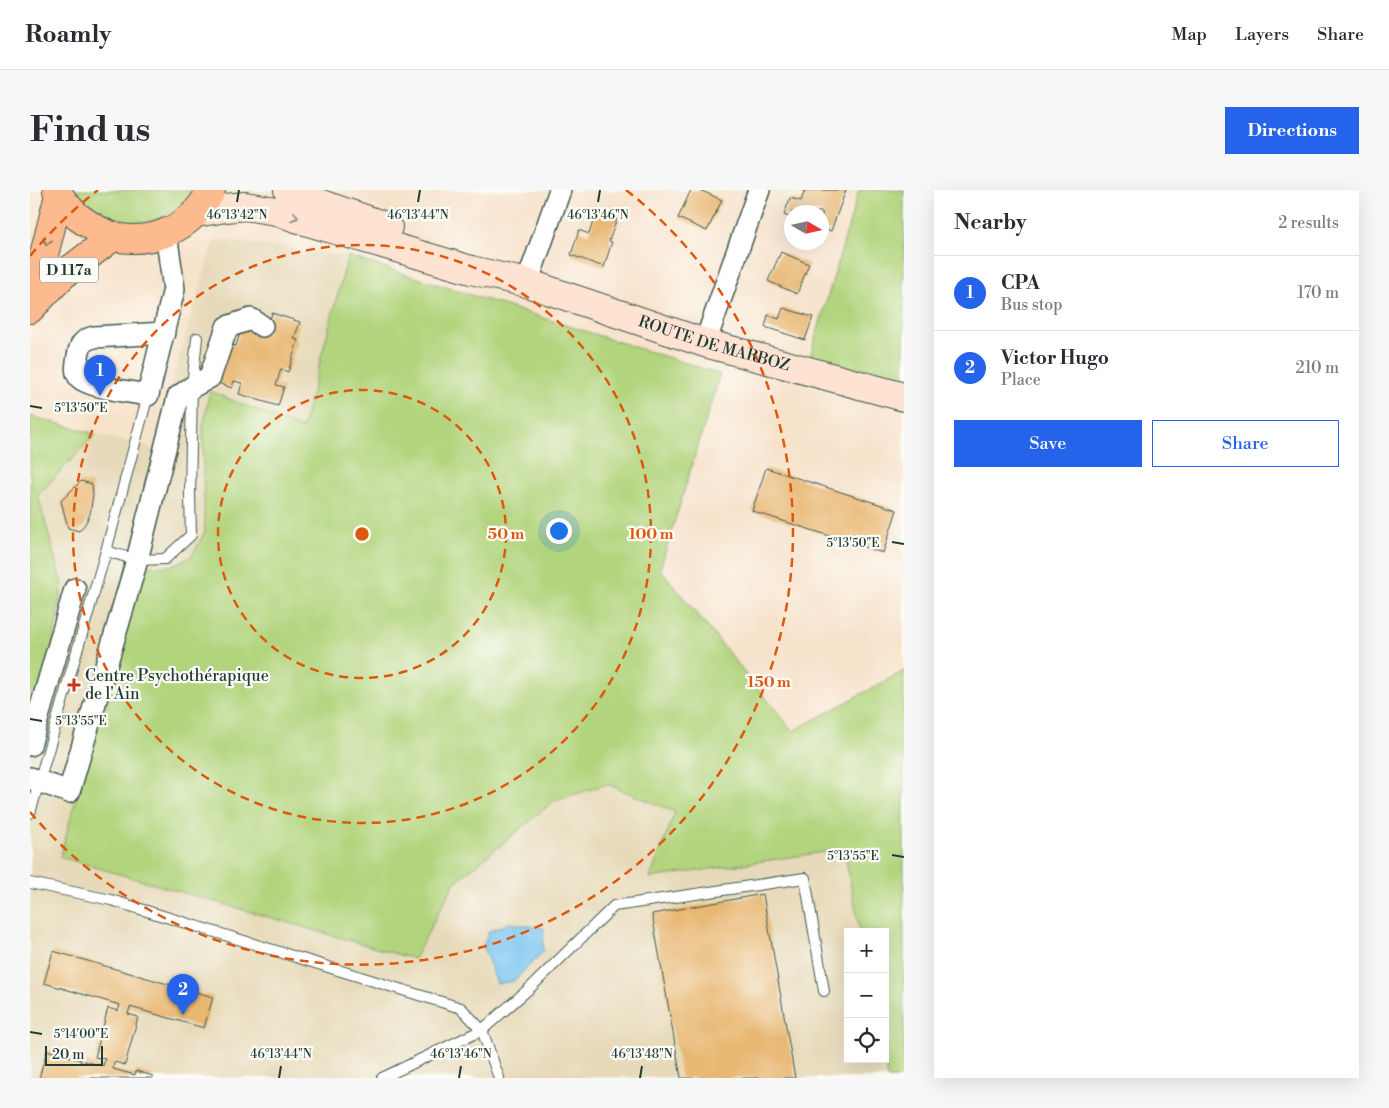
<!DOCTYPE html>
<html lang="en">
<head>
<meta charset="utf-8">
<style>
	body { margin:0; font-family:"Libre Bodoni",serif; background:#f7f7f7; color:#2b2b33 }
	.controls { position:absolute; right:15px; bottom:15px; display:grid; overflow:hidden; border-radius:0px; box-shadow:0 5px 20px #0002 }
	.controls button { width:45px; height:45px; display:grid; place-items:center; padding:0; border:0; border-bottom:1px solid #e1e1e2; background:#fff; color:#2b2b33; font:25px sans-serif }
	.compass { position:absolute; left:754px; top:15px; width:45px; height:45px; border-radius:50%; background:#fff; box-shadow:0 5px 20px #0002; rotate:99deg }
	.scale { position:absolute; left:15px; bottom:12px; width:58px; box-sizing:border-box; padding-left:5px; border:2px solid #1f3d34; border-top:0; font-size:14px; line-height:18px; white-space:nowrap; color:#1f3d34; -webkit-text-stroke:4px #fdfcf7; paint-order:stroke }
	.you { position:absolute; left:528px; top:340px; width:18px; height:18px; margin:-12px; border:4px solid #fff; border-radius:50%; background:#1a73e8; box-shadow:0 0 0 8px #1a73e833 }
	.badge { display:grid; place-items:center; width:32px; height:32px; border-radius:50%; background:#2563eb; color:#fff; font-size:16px; font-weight:700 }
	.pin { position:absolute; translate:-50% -41px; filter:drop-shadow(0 1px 2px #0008) }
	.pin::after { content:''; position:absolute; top:26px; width:18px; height:15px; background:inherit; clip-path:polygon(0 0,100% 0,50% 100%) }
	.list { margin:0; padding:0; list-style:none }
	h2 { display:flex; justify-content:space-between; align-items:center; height:65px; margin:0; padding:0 20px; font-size:21px }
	h2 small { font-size:16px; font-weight:400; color:#7c7c81 }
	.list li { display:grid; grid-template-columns:32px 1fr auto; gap:15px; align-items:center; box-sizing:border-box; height:75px; padding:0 20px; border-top:1px solid #e1e1e2 }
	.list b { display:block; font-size:19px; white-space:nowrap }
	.list p { margin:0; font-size:16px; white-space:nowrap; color:#7c7c81 }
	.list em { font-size:16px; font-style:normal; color:#7c7c81 }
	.actions { display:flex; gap:10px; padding:15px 20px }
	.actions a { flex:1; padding:11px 0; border:1px solid #2563eb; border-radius:0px; text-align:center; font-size:18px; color:#2563eb }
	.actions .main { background:#2563eb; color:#fff }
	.icon { flex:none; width:28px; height:28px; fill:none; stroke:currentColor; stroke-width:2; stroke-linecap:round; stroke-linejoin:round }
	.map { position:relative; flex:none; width:874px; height:888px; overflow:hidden; border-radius:0px }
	header { display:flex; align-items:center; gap:30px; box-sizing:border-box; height:70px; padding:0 25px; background:#fff; border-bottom:1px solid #e1e1e2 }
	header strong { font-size:24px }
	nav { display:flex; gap:28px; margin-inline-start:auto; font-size:18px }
	.intro { display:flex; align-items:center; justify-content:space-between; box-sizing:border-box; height:120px; padding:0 30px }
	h1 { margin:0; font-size:35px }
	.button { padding:12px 22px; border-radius:0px; background:#2563eb; color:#fff; font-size:18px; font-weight:700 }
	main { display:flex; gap:30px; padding:0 30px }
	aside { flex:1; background:#fff; border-radius:0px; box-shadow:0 5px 20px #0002 }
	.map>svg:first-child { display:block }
</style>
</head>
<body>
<header>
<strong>Roamly</strong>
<nav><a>Map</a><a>Layers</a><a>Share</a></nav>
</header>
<div class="intro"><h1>Find us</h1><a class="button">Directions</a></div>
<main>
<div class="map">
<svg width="874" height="888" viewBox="0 0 874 888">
	<rect width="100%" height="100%" fill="#fdfcf7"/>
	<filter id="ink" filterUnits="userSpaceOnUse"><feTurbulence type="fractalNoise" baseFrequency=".02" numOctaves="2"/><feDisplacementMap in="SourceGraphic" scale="10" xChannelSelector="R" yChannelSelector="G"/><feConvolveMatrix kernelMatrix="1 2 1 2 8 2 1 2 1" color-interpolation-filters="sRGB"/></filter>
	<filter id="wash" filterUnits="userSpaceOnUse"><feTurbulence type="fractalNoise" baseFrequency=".0096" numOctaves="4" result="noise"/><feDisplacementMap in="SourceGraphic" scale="20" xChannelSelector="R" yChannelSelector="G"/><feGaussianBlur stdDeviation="1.12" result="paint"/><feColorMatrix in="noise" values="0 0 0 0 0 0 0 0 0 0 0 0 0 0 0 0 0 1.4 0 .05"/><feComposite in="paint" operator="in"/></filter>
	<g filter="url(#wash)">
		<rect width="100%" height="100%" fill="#f7e3cc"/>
		<path fill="#e7daba" d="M184 49 318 66 272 239 181 201 173 237V281L176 342 161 367 140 376 384 769 424 693 524 611 577 594 646 622 620 687 814 659 830 742H818V869H854L857 888H0V535L32 395 8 305 66 244 123 257Z"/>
		<path fill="#b2d47d" stroke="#688858" d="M46 0H162C160 5 156 8 153 12 134 32 104 39 78 28 64 22 55 11 46 0Z
			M829 0H874V193L780 167Z
			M318 66 690 184 630 379 763 541 874 481V888H857L854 869H855V742H830L814 659 620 688 645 622 577 594 524 611 424 693 384 769 30 667 109 377 140 376 161 367 175 342 173 281V237L180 201 272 239Z
			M0 226 66 244 8 305 32 395 23 455 0 535Z"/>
		<path fill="#74c2ef" stroke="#4a8092" d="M480 733 514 738 513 762 484 791 467 794 453 756 459 741Z"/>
		<g id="blocks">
			<path fill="#e8b772" d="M661 0H670L692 10 677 41 648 28Z
				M775 0H816L801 41 792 38V22H762V28L754 25 760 8 771 11Z
				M566 22 587 29 579 51 582 52 574 77 541 65 549 40 559 44Z
				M751 62 779 74 767 104 738 91Z
				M753 118 783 127 775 150 735 137 738 125 749 129Z
				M242 123 270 132 264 149 268 150 258 182 251 179 246 195 254 197 248 216 209 204 212 193 204 191 202 198 188 193 200 154 206 156 212 136 236 143Z
				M736 278 867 320 853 363 722 321Z
				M51 291 62 294 63 305 60 324 55 334 49 341 38 338 31 311Z
				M733 704 765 888H651L622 724Z
				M23 761 183 807 174 838 100 817 98 824 108 827 95 875 84 872 83 879 105 885 106 881 123 886V888H9L17 860 51 870 50 872 55 873V871L73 876 75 869 65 867 78 818 88 821 90 815 14 793Z"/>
		</g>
	</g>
	<g filter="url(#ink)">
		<use href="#blocks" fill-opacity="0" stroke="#3f564b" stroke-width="1"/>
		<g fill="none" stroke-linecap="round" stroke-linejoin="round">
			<defs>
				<path id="lane" d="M76 361 107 370 135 369 161 345 160 306 162 197 167 148
					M0 623 76 361 118 205
					M0 693 81 710 431 818 452 840 501 797 584 716 775 688 794 801
					M352 888 452 840 469 888"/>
				<path id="street" d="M497 93 530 0
					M134 143 64 147C53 150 50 154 48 166 47 173 44 182 50 188 59 197 105 203 118 205L144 99 136 43
					M675 153 729 0
					M0 555 45 399
					M0 588 39 602 107 370 148 207 162 197 180 187 197 137 221 129 232 136"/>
				<g id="secondary">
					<path d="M258 0 274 8 358 37"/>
					<path id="s1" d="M166 23 196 18 215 16 246 21 275 31 441 80 497 93 675 153 874 207"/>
				</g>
				<path id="primary" d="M27 0C32 11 39 19 48 27 59 35 72 43 85 47 116 54 152 42 171 16 175 11 179 6 181 0
					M0 96 12 73 29 5
					M0 119 33 85 84 46"/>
			</defs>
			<use href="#lane" stroke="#3f564b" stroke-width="12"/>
			<use href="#street" stroke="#3f564b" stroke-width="24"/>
			<use href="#secondary" stroke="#3f564b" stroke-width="30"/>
			<use href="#primary" stroke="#3f564b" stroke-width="30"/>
			<use href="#lane" stroke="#fff" stroke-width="10"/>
			<use href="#street" stroke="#fff" stroke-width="21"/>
			<use href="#secondary" stroke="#fee3d2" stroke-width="28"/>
			<use href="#primary" stroke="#fcba8e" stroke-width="28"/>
		</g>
		<defs><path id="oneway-chevron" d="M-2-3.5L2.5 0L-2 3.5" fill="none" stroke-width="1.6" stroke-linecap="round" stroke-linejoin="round" transform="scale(1.25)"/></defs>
		<use stroke="#8e9083" href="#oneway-chevron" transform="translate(265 27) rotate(19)"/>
		<use stroke="#82755c" href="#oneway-chevron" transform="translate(17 52) rotate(104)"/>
	</g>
	<path fill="none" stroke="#1f3d34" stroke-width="2" d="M207 12 209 0M388 12 390 0M568 12 570 0M0 216 12 218M862 352 874 354M0 529 12 531M862 665 874 667M0 842 12 844M249 888 251 876M429 888 431 876M610 888 612 876"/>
	<g fill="none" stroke="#de580e" stroke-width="2.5" stroke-dasharray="9 6">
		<circle cx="332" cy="344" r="144"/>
		<circle cx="332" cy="344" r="289"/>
		<path d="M0 66A433 433 0 0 1 68 0M596 0A433 433 0 1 1 0 622"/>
	</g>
	<path fill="#c8321e" stroke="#fdfcf7" stroke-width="2" d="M41.5 487.5h5v5h5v5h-5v5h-5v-5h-5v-5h5z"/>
	<g text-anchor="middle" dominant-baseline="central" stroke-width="4.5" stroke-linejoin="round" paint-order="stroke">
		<rect fill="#fdfcf7" stroke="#62766e" stroke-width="1" x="10" y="67.5" width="58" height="25" rx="4"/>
		<g font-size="15" font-weight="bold" fill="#1f3d34">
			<text x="39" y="80">D 117a</text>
		</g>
		<g font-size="16" fill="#1f3d34" stroke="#fdfcf7">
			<text stroke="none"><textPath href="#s1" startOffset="539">ROUTE DE MARBOZ</textPath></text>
		</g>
		<g font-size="16" fill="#1f3d34" stroke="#fdfcf7" text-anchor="start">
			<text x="55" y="486">Centre Psychothérapique<tspan x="55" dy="18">de l'Ain</tspan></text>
		</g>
	</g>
	<g font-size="12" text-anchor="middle" fill="#1f3d34" stroke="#fdfcf7" stroke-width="4.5" stroke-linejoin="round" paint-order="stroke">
		<text x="207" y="29">46°13'42"N</text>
		<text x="388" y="29">46°13'44"N</text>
		<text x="568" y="29">46°13'46"N</text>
		<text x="51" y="222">5°13'50"E</text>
		<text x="823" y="357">5°13'50"E</text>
		<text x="51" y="535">5°13'55"E</text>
		<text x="823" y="670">5°13'55"E</text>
		<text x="51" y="848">5°14'00"E</text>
		<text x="251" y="868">46°13'44"N</text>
		<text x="431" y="868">46°13'46"N</text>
		<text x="612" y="868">46°13'48"N</text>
	</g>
	<circle cx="332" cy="344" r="8" fill="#de580e" stroke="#fdfcf7" stroke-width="2.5"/>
	<g font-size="15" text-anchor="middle" font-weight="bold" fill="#de580e" stroke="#fdfcf7" stroke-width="4.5" stroke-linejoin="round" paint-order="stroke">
		<text x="476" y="349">50 m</text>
		<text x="621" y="349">100 m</text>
		<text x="739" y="497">150 m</text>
	</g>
</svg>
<div class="controls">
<button>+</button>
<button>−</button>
<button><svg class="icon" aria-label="locate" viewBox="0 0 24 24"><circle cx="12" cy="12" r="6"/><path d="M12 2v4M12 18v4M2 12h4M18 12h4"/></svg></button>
</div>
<svg class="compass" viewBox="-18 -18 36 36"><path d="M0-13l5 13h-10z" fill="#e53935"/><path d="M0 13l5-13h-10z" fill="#7c7c81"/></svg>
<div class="scale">20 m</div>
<div class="you"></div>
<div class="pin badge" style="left:70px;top:206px">1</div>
<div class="pin badge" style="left:153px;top:825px">2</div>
</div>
<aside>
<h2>Nearby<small>2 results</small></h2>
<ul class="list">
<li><span class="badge">1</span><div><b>CPA</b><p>Bus stop</p></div><em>170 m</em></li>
<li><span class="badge">2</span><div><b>Victor Hugo</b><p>Place</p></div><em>210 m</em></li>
</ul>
<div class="actions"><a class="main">Save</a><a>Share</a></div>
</aside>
</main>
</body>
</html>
